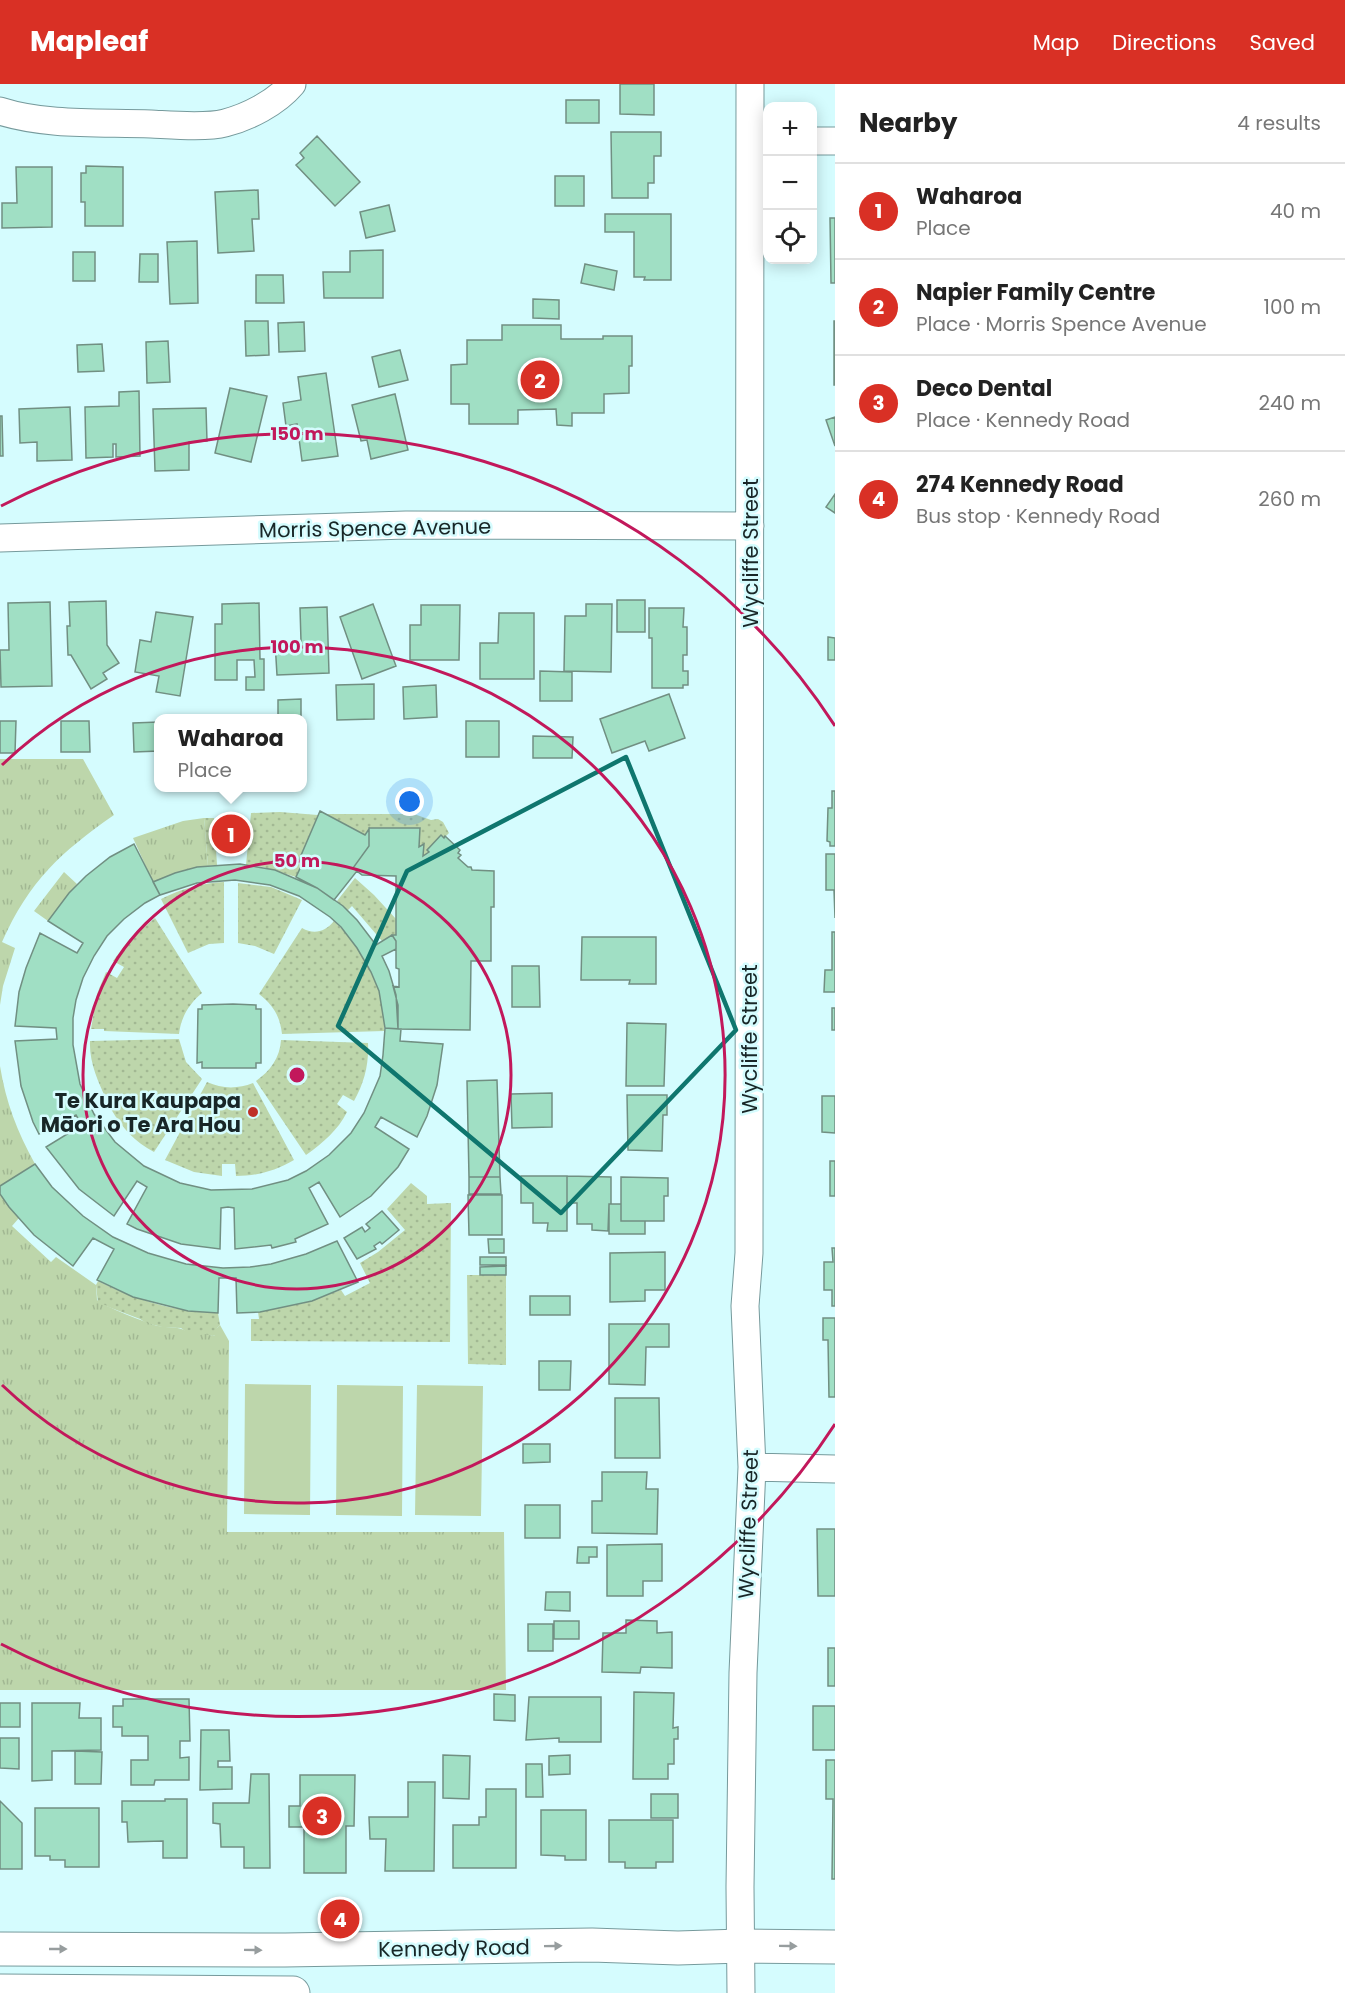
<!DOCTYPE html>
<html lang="en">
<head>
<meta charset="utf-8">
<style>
	body { margin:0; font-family:Poppins,sans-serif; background:#f6f6f6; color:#222 }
	.controls { position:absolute; right:18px; top:18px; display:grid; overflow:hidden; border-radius:12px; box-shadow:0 3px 15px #0003 }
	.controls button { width:54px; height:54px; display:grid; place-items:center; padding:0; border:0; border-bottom:2px solid #e0e0e0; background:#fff; color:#222; font:30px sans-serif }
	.you { position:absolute; left:410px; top:718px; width:21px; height:21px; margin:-15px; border:4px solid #fff; border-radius:50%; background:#1a73e8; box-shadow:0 0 0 9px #1a73e833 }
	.badge { display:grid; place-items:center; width:39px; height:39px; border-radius:50%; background:#d93025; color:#fff; font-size:20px; font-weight:700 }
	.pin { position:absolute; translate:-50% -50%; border:3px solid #fff; box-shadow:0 2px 6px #0006 }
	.popup { position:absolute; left:154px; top:630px; width:153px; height:78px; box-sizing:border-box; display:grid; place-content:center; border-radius:12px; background:#fff; filter:drop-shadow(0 2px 4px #0005); font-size:20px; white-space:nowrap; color:#767676 }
	.popup b { font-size:22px; color:#222 }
	.popup::after { content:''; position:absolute; left:50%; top:100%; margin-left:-12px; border:12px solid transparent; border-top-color:#fff }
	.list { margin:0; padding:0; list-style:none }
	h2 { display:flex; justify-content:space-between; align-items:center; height:78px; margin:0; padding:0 24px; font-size:26px }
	h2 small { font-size:20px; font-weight:400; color:#767676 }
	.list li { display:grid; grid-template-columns:39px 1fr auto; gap:18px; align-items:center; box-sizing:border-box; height:96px; padding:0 24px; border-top:2px solid #e0e0e0 }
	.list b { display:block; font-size:22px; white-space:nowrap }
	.list p { margin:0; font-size:20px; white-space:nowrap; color:#767676 }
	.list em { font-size:20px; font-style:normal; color:#767676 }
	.icon { flex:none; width:33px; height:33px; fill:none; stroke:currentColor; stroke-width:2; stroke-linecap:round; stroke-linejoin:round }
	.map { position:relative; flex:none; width:835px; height:1909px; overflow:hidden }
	header { display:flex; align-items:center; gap:36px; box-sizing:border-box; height:84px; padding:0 30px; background:#d93025; color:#fff }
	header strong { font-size:28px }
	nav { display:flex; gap:33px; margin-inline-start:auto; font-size:21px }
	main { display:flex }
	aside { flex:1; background:#fff }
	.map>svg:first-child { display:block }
</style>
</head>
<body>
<header>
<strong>Mapleaf</strong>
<nav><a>Map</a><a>Directions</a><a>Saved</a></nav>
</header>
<main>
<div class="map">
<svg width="835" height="1909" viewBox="0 0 835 1909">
	<defs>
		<pattern id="grass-dots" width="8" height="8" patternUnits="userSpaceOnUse" patternTransform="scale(1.5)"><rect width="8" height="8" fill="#bdd6ab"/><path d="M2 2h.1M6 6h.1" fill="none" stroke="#a2b893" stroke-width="1.8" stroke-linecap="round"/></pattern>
		<pattern id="park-tufts" width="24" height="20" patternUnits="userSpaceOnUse" patternTransform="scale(1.5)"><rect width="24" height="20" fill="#bdd6ab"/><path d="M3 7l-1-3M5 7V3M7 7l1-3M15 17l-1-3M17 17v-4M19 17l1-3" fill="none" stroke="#a2b893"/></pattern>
	</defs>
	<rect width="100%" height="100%" fill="#d5fcfe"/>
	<path fill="url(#grass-dots)" d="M280 728 318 731 299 776 303 778 296 793 263 783 246 781 251 729Z
		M326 730H414L431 736 438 735 443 738 449 749 444 754 441 752 427 766 429 768 423 772V760L419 763V744H369L365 751Z
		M204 734H214L217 781 208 782Z
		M355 794 374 811 396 835V851H392L382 857 352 822 347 827 337 817Z
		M224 798V859L209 860 188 869 161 815C181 805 201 799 224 798Z
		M238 799 271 803 302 816 274 870 255 862 238 859Z
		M155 834 202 909C189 920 181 933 179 950L104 947V945H91L97 910 106 888 117 894 124 883 113 877 128 857Z
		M334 837C362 863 388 908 384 947L282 950C280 932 273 921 259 910L302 844C314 851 325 848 334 837Z
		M179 955 186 978 202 995 154 1068C135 1058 122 1044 111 1025L122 1019 116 1010 106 1015C98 997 89 978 90 957Z
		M281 956 368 959C369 981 364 999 354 1017L343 1011 337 1020 347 1028C338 1046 323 1059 306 1071L256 997C270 987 280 974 281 956Z
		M207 998C222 1005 238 1005 253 999L294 1076C275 1087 257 1092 236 1092L235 1080H222V1092L194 1088 165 1076Z
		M411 1099 427 1112V1120L451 1119 450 1258 251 1257V1235H259L258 1228 304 1219 341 1206 345 1212 370 1199 360 1179 378 1168 405 1146 387 1125Z
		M467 1191H506V1281L468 1280Z
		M98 1197C136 1216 175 1228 218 1229L220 1241 217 1244 215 1251 213 1252 186 1248 181 1244 162 1243 146 1239 140 1235 98 1219 96 1201Z"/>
	<path fill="url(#park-tufts)" d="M0 675H83L114 731C61 768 29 797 2 858L15 864 3 902 0 921Z
		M204 734 208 782 175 789 153 798 133 754 183 737Z
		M64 788 77 800 48 837 34 827Z
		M0 982C6 1019 17 1047 35 1080L0 1102Z
		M0 1110 19 1134 12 1142 51 1178 56 1173 96 1201 97 1216C101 1221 149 1240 158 1242 168 1244 178 1242 186 1247L189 1246 213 1252 215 1251V1246L220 1241 229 1257 227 1448H504L506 1606H0Z"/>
	<path fill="#bdd6ab" d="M245 1300 311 1301 310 1431 244 1430Z
		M337 1301 403 1302 402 1432 336 1431Z
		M417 1301 483 1302 481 1432 415 1431Z"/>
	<path fill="#a0dfc4" stroke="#718f82" stroke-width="1.5" d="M620 0H654V31L620 30Z
		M566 16H599V39H566Z
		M611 48H661V72H654V99H648V114H612Z
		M317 52 360 98 335 122 296 81 304 74 300 69Z
		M86 82 123 83V142H85V118H81V89H86Z
		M16 83H52V143L2 144V119H17Z
		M555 92H584V122H555Z
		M258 106 259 135H252L254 167 218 169 215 108Z
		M389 121 395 147 366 154 360 128Z
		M605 130H671V196H644L645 193H634V148H605Z
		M830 134H835V199H831Z
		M197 157 198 219 170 220 167 158Z
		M383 166V214H324L323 188H350V167Z
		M73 168H95V197H73Z
		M140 170H158V198H139Z
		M585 180 617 187 614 206 581 199Z
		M256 191H283L284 219H256Z
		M533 215 559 216V235L533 234Z
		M245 237H268L269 271 246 272Z
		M834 237H835V301H834Z
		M304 238 305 267 279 268 278 239Z
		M502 241H561V255H603V252H632V282H629V309L604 310V329H572V342L557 341 556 325 518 326V340H469V320H451V281L467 280V256H502Z
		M168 257 170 298 147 299 146 258Z
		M102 260 104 287 78 288 77 261Z
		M400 266 408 296 379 303 372 273Z
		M326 289 338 372 302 377 297 340 286 342 283 319 301 316 298 293Z
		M230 304 267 312 251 378 215 369Z
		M139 307 140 372 116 373V360H113V373L86 374 85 323 119 322V308Z
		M395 310 408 366 371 375 367 356 361 357 352 321Z
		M70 323 72 376 37 377V358L20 359 19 325Z
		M206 324 207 357 189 358V386L155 387 153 325Z
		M0 332H2L3 372H0Z
		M835 333V362L826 336Z
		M835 410V429L826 423Z
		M617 516H645V548H617Z
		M106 517 107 561 119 579 103 589 107 595 91 605 71 571H68L67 542H70L69 518Z
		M50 518 52 602 1 603 0 566H9L8 519Z
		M259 519 260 575H264V606H246V593H255L254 576H237V596H215V540H222V520Z
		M373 520 396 582 362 595 340 533Z
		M586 520H612L611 588 564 587 565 532H586Z
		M421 521H460L459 576H410V541H421Z
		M327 523 329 589 277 591 275 558 301 557 300 524Z
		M649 524H684L683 543H687V571H683V587H688V601H683V604H652V554H649Z
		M156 528 193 533 180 612 156 608 159 592 135 588 140 556 151 558Z
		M499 529H534V595H480V559H498Z
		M828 553 835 554V576H828Z
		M540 587 572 588V617H540Z
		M374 600V635L337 636 336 601Z
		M436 601 437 633 404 635 403 603Z
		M669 610 685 654 649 667 645 657 612 669 600 635Z
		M301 615V634H278V616Z
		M0 637H16L15 669H0Z
		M61 637H89L90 668H61Z
		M466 637H499V673H466Z
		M159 638V667L134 668 133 639Z
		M533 652 573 653 572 674H533Z
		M832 707H835V762H830V758L827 757 828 724H832Z
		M320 727 365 751 369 745V762L353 784 357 787 334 816 317 804 296 793 303 778 299 776Z
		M220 738 242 739V762L219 761Z
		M369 744H420L419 763 424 760 423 772 429 768 427 766 441 751 444 754 445 752 460 766 458 769 461 771 458 774 468 783H471L472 786 494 787V823H491V877H471L470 946 398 945V921L393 902 399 903V885L396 884V857L392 851H396V792L362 791 353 784 369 762Z
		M134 760 160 811 145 819 124 835 107 852 94 872 83 894 76 916 73 934V961L80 1000 94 1030 115 1058 144 1082 180 1099 211 1106 252 1105 288 1096 306 1087 329 1071 351 1049 364 1029 380 992 383 971 385 944 401 945 400 957 443 960 437 1001 427 1032 417 1053 381 1033 375 1043 409 1065 398 1083 371 1112 340 1133 319 1098 309 1104 328 1140 295 1155 296 1158 272 1164 271 1161 235 1165 234 1124 228 1123 221 1124 220 1165 181 1160 137 1145 127 1140 147 1103 137 1097 114 1132 79 1105 46 1063 82 1041 76 1031 39 1050 33 1038 21 1002 15 957 57 955 56 944 15 942 19 908 26 884 40 849 77 869 83 859 48 837 69 809 86 792 110 773Z
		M826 770H835V834L834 806H826Z
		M240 780 275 786 317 804 343 822 357 836 376 861 392 851 396 857V865L382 872 389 887 396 911 398 945 385 944 379 907 371 888 357 864 341 843 330 833 299 812 270 801 235 796 197 799 160 811 153 798 175 789 197 783Z
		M832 848H835V908H824L825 886H832Z
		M582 853H656V900H629L630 896H581Z
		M512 882H539L540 923H512Z
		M233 920 256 921V925H261V979H256V984H202V978L197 979 198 925H202V921Z
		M832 924H835V946H832Z
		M627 939 666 940 664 1002H626Z
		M497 996 500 1093H469L467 997Z
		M552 1009V1043L512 1044 511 1010Z
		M627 1011H667V1031H663L662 1067 628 1066Z
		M822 1012H835V1049L822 1048Z
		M830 1077H835V1112H830Z
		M35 1080 52 1103 83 1132 113 1153 148 1169 186 1180 223 1184 250 1183 271 1180 306 1170 337 1157 358 1198 312 1217 260 1228 237 1229 236 1194H219L218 1229 188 1227 133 1213 97 1196 114 1165 93 1154 73 1182 34 1151 9 1123 0 1110V1102Z
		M521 1092H567V1147H547L548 1139H533V1119H521Z
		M567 1092 611 1093V1120H609L608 1147 592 1146V1140H577V1119H567Z
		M469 1093H500L501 1110H469Z
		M621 1093 668 1094V1112H664V1137H621Z
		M468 1111H502V1151H469Z
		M609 1120H621V1137H645V1150H609Z
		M382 1127 399 1146 382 1160 380 1158 374 1162 376 1165 357 1175 344 1154 362 1143 365 1148 370 1144 366 1140Z
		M488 1155H504V1169H489Z
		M832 1164H835V1222H832V1206H824V1178H833Z
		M665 1168V1206H645V1217L610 1218V1169Z
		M480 1173H506V1181H480Z
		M506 1182V1191H480V1183Z
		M530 1212H570V1231H530Z
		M823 1234H835V1313H829L828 1256H823Z
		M609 1240H669V1263H646L645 1301 609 1300Z
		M539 1277H571L570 1306H539Z
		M615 1314H659L660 1374H615Z
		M523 1360H550V1378L523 1379Z
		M602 1388H647L646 1405H658L657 1450 592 1449V1417H602Z
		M525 1421H560V1454H525Z
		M817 1445H835V1512H818Z
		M662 1460V1497H643V1512H607V1461Z
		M578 1463H597V1473H589V1479H577Z
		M546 1508H570V1527L545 1526Z
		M626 1536 657 1537V1549L672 1548V1584L641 1583 640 1589 602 1588 603 1549H626Z
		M554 1537H579V1555H554Z
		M528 1540H553V1567H528Z
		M828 1564H835V1602H828Z
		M634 1608 674 1609 673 1644 678 1643V1655H674V1680H668V1695H633Z
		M494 1610 515 1611V1637L494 1636Z
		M529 1613H601V1658H559V1654L526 1656Z
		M123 1615H189L190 1657H180V1674L189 1673V1696H155L154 1701H131V1676H148V1652H122V1643H113V1622H123Z
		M0 1619H20V1643H0Z
		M32 1619H80L79 1634H101V1666L52 1667V1696L32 1697Z
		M813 1622H835V1666H813Z
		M201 1646H229L230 1677H218V1683H232V1705L200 1706Z
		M0 1654H19V1685L0 1684Z
		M75 1667 102 1668 101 1700H75Z
		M443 1671 470 1672 469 1715 443 1714Z
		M570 1671V1690L549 1691V1672Z
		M826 1676H835V1795H832L833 1715H826Z
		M526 1680H542L543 1713H526Z
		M251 1690H269L270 1784H244V1763H221L220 1740 213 1739V1719H249Z
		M300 1691H355L354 1742H346V1789H304V1743H289V1722H300Z
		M408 1698H435L434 1787H385L386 1755H370L369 1733H408Z
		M486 1705H516V1784H453V1741H479V1733H486Z
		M651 1710H678V1734H651Z
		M165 1715H187V1774H163V1757L128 1758 127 1738H122V1717H165Z
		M0 1717 22 1739V1785H0Z
		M35 1724H99V1783H65V1776H50V1772H35Z
		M541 1726H586V1776H565V1772L541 1771Z
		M609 1736H673V1778H656V1784H625V1778H609Z"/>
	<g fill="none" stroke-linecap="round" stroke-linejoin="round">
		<defs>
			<path id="minor" d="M0 27C47 42 102 38 151 40 172 41 206 44 225 39 248 33 276 19 292 0
				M812 57H835
				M0 454 406 441 750 442
				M752 1383 835 1385
				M741 1909 740 1803 743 1589 752 1383 745 1222 749 1169 750 0"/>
			<path id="major" d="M0 1865 285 1866 592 1861 678 1864 741 1862 835 1863
				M0 1907 293 1909"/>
		</defs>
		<use href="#minor" stroke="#769a9c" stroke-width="29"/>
		<use href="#major" stroke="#769a9c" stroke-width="35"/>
		<use href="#minor" stroke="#fff" stroke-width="27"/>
		<use href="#major" stroke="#fff" stroke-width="33"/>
	</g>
	<defs><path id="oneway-solid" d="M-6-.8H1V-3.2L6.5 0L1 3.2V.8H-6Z" transform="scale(1.5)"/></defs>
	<g fill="#979d9e">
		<use href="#oneway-solid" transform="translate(553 1862) rotate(-1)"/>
		<use href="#oneway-solid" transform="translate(788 1862) rotate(1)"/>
		<use href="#oneway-solid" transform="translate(58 1865)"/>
		<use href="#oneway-solid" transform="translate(253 1866) rotate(1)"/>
	</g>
	<path fill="none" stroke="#0f766e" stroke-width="4.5" stroke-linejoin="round" d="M626 673 736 946 561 1129 338 942 407 787Z"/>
	<g fill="none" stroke="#c2185b" stroke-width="3">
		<circle cx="297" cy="991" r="214"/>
		<path d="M2 681A428 428 0 1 1 2 1301"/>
		<path d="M835 1340A641 641 0 0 1 1 1560M1 422A641 641 0 0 1 835 642"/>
	</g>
	<circle fill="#be3028" stroke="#d5fcfe" stroke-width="2" cx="253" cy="1028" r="6"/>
	<g text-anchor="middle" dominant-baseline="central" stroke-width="5" stroke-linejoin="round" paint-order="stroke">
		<g font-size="21" fill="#182627" stroke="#d5fcfe">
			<text transform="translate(375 444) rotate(-1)">Morris Spence Avenue</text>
			<text transform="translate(750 469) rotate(-90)">Wycliffe Street</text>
			<text transform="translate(749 955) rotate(-90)">Wycliffe Street</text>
			<text transform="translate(748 1440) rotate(-88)">Wycliffe Street</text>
			<text transform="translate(454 1864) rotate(-1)">Kennedy Road</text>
		</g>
		<g font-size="21" font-weight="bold" fill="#182627" stroke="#d5fcfe" text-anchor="end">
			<text x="241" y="1016">Te Kura Kaupapa<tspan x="241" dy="24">Māori o Te Ara Hou</tspan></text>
		</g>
	</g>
	<circle cx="297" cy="991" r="9" fill="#c2185b" stroke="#d5fcfe" stroke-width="3"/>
	<g font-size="18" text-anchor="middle" font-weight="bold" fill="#c2185b" stroke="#d5fcfe" stroke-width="5" stroke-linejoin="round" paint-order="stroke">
		<text x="297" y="356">150 m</text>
		<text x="297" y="569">100 m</text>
		<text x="297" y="783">50 m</text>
	</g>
</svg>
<div class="controls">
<button>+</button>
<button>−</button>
<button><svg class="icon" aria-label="locate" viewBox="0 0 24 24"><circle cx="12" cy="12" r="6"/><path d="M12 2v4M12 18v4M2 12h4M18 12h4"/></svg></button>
</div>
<div class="you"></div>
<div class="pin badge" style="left:231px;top:750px">1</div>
<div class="popup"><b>Waharoa</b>Place</div>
<div class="pin badge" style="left:540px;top:296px">2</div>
<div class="pin badge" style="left:322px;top:1732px">3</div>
<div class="pin badge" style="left:340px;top:1835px">4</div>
</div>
<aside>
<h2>Nearby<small>4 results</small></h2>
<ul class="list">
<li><span class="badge">1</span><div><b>Waharoa</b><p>Place</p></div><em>40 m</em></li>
<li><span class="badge">2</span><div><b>Napier Family Centre</b><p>Place · Morris Spence Avenue</p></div><em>100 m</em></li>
<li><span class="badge">3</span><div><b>Deco Dental</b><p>Place · Kennedy Road</p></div><em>240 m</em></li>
<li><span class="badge">4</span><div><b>274 Kennedy Road</b><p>Bus stop · Kennedy Road</p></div><em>260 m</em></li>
</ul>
</aside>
</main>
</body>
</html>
